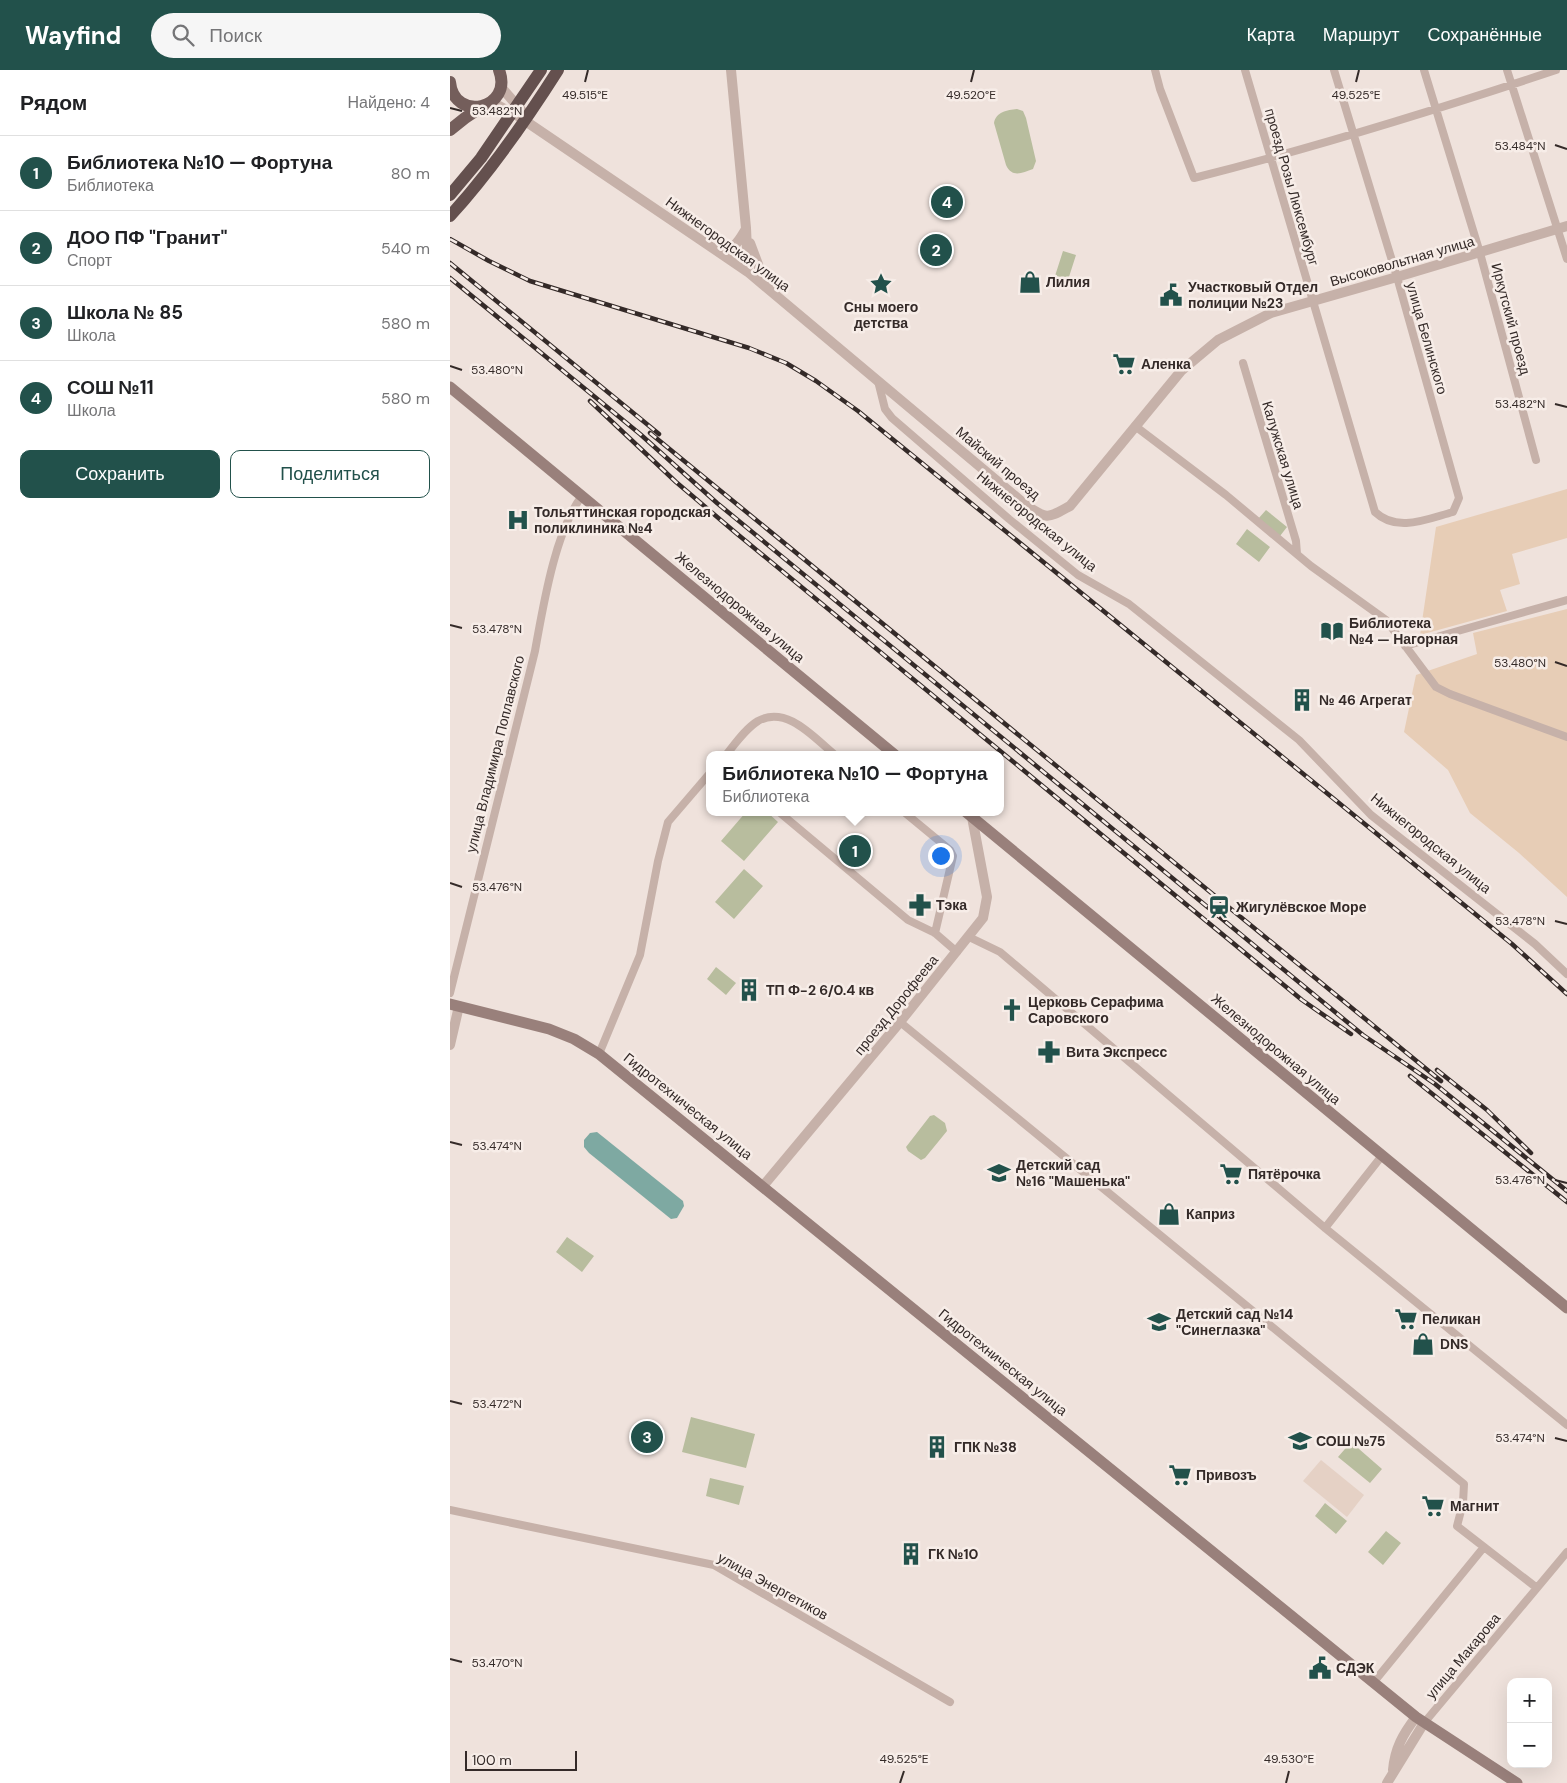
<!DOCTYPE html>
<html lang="ru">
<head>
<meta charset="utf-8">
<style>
	body { margin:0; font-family:"DM Sans",sans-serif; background:#f6f6f6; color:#202124 }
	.controls { position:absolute; right:15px; bottom:15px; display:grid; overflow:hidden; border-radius:10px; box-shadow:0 5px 20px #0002 }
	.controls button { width:45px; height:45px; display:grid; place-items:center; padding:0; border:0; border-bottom:1px solid #e0e0e0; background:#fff; color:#202124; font:25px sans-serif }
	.scale { position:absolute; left:15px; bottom:12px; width:112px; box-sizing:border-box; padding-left:5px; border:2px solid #342a28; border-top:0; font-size:14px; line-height:18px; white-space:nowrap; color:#342a28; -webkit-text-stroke:4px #f7ede8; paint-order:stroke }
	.you { position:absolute; left:490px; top:785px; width:18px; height:18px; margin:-12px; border:4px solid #fff; border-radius:50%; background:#1a73e8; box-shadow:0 0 0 8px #1a73e833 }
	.badge { display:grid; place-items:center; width:32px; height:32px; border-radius:50%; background:#22514b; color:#fff; font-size:16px; font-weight:700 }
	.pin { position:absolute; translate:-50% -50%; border:2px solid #fff; box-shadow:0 1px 5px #0006 }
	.popup { position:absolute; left:256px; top:681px; width:298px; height:65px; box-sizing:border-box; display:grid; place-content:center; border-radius:10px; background:#fff; filter:drop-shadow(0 1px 4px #0005); font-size:16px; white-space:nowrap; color:#757577 }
	.popup b { font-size:19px; color:#202124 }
	.popup::after { content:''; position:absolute; left:50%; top:100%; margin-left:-10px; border:10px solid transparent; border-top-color:#fff }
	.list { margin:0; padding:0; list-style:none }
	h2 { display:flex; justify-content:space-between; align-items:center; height:65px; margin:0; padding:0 20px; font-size:21px }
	h2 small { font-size:16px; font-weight:400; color:#757577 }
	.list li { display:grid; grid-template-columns:32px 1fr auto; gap:15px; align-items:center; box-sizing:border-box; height:75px; padding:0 20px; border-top:1px solid #e0e0e0 }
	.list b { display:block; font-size:19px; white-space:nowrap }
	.list p { margin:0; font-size:16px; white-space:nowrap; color:#757577 }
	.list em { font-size:16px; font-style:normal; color:#757577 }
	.actions { display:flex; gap:10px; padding:15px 20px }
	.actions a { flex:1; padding:11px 0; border:1px solid #22514b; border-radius:10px; text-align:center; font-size:18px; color:#22514b }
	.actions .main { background:#22514b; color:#fff }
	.icon { flex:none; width:28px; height:28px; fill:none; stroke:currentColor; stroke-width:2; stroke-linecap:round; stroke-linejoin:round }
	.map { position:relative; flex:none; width:1117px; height:1713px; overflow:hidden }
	header { display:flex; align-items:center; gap:30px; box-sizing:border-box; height:70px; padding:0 25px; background:#22514b; color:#fff }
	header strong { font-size:24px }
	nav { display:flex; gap:28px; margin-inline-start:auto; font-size:18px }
	.search { width:350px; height:45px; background:#f6f6f6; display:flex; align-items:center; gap:12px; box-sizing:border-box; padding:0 18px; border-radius:28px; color:#757577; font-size:19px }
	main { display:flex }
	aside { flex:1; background:#fff }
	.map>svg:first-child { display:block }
</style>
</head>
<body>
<header>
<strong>Wayfind</strong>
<div class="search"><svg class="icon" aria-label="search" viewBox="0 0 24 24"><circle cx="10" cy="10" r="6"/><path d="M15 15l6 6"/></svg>Поиск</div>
<nav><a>Карта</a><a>Маршрут</a><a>Сохранённые</a></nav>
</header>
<main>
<aside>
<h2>Рядом<small>Найдено: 4</small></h2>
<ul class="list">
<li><span class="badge">1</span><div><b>Библиотека №10 — Фортуна</b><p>Библиотека</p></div><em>80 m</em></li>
<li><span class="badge">2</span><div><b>ДОО ПФ &quot;Гранит&quot;</b><p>Спорт</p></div><em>540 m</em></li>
<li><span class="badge">3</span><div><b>Школа № 85</b><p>Школа</p></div><em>580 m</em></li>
<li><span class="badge">4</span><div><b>СОШ №11</b><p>Школа</p></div><em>580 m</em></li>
</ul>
<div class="actions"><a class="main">Сохранить</a><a>Поделиться</a></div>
</aside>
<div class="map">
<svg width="1117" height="1713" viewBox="0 0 1117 1713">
	<rect width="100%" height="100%" fill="#efe2dc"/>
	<path fill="#b8bd9e" d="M567 39 573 41 576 48 586 91 583 99C572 103 562 108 556 95L544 53C546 42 557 40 567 39Z
		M613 181 626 185 618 210 605 206Z
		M816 440 837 457 830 466 808 449Z
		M797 459 820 477 809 492 786 474Z
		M296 742H317L328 752 294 791 271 771Z
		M294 799 313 816 284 849 265 832Z
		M266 897 286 913 276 925 257 909Z
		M484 1045 495 1053 497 1061 475 1088 471 1090 458 1081 456 1077 480 1046Z
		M117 1167 144 1186 132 1202 106 1182Z
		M241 1347 305 1364 296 1398 232 1382Z
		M901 1372 932 1399 920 1413 888 1387Z
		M260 1408 294 1416 289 1435 256 1426Z
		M875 1433 897 1451 886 1464 865 1446Z
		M936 1461 951 1473 933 1495 918 1482Z"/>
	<path fill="#e7cdb6" d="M1117 419V468L1062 484 1070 514 1050 520 1057 541 970 565 986 457Z
		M1117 539V827L1069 783 1020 743 998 700 954 662 966 605 1027 584 1023 563Z"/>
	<path fill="#e5d1c5" d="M871 1390 914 1425 897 1447 853 1411Z"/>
	<path fill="#7ea9a2" d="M147 1062 233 1131 234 1136 227 1148 221 1149 139 1083 134 1077V1070L140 1063Z"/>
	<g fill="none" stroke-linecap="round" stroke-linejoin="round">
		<path stroke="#c6b1a9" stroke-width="8" d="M705 0 710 19 744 108C866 77 986 40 1106 0
			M795 0 925 442C947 463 977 449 1003 442L1009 428 947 207 884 0
			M974 0 1030 183 1086 390
			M1057 0 1117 189
			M793 293 846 471 847 484
			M428 311 435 339 442 348 559 449 628 505 679 534 849 670 921 745 1085 874 1117 904
			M685 356 776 425 861 496 936 550 986 617 1000 624 1117 667
			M955 576 1117 530
			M276 685C285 674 295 659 308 651 337 635 364 668 385 685
			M329 742 458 850 485 863 507 882
			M454 742 500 780 503 786 485 863
			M519 867 550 882 875 1158 1117 1355
			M0 923 85 581C93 537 105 461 132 426
			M450 952 1014 1414 1013 1433 1007 1456 1087 1518
			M149 984 190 885 208 791 218 752 260 703
			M875 1158 931 1087
			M0 1440 264 1495 500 1632
			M923 1613 1034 1477
			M974 1653 1117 1482"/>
		<path stroke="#c6b1a9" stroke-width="10" d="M281 0 296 158 298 202
			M51 17 72 41
			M38 34 49 36 68 46 298 202 577 436C598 450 598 448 620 436L731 301 768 270 821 243 947 207 1117 156
			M300 173 312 205 318 215
			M266 179C285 180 287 174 296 159
			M0 975 9 936
			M313 1116 450 952 533 848 537 827 522 747
			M943 1700C945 1678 953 1664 966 1647
			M937 1713 974 1653"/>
		<path stroke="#99807b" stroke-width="11" d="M0 317 445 685
			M516 742 1117 1238
			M0 934 99 959 124 969 149 984 966 1647 1067 1713"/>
		<path stroke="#745e5b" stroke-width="12" d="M0 12C4 53 64 39 49 0
			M0 60 15 48 33 36"/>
		<defs>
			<path id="rail" d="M0 169 39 191 80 211 299 278 336 293 366 311 408 341 1062 874 1117 924
				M0 193 209 364
				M0 208 190 364 267 433 913 965 985 1014 1117 1121
				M140 331 226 412 286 463 852 930 901 964
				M200 363 991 1011
				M987 1000 1037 1040 1081 1083
				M960 1006 1117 1132"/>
		</defs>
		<use href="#rail" stroke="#342a28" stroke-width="4.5"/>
		<use href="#rail" stroke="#f7ede8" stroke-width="2.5" stroke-dasharray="8" stroke-linecap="butt"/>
		<path stroke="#64504e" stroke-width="12" d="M0 125 31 88 91 0
			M0 146C41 101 75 52 108 0"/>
	</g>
	<path fill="none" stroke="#342a28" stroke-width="2" d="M135 12 138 0M521 12 524 0M906 12 909 0M0 38 12 41M1105 75 1117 79M0 296 12 300M1105 334 1117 337M0 555 12 558M1105 592 1117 596M0 813 12 817M1105 851 1117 854M0 1072 12 1075M1105 1110 1117 1113M0 1331 12 1334M1105 1368 1117 1371M0 1589 12 1592M450 1713 454 1701M836 1713 839 1701"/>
	<defs>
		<symbol id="shop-bare" viewBox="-9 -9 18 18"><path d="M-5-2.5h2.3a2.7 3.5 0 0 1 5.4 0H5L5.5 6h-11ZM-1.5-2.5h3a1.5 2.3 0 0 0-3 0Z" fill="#22514b" stroke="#f7ede8" stroke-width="2.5" paint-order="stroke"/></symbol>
		<symbol id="sight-bare" viewBox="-9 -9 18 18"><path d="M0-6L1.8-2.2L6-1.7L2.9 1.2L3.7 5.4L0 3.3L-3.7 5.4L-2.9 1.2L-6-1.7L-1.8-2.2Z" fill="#22514b" stroke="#f7ede8" stroke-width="2.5" paint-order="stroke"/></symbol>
		<symbol id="civic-bare" viewBox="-9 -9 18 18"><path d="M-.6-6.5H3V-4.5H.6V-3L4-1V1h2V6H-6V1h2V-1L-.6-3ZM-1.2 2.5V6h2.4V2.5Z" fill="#22514b" stroke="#f7ede8" stroke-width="2.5" paint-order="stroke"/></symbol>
		<symbol id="supermarket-bare" viewBox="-9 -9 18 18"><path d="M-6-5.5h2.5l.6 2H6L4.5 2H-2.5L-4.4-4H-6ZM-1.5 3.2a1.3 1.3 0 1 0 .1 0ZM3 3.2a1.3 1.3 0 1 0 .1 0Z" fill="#22514b" stroke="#f7ede8" stroke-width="2.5" paint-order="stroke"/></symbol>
		<symbol id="hospital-bare" viewBox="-9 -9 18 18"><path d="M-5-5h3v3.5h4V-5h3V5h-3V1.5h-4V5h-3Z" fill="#22514b" stroke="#f7ede8" stroke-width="2.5" paint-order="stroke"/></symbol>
		<symbol id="library-bare" viewBox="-9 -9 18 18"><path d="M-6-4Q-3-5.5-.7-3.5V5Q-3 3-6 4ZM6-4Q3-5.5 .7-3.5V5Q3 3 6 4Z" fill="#22514b" stroke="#f7ede8" stroke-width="2.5" paint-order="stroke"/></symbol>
		<symbol id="building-bare" viewBox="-9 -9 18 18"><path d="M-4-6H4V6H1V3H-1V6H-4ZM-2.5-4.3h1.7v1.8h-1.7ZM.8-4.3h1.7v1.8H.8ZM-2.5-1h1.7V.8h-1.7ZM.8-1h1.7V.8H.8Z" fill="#22514b" stroke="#f7ede8" stroke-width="2.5" paint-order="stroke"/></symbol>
		<symbol id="pharmacy-bare" viewBox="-9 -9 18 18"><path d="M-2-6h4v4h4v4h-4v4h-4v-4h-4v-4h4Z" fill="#22514b" stroke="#f7ede8" stroke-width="2.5" paint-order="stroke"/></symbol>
		<symbol id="station-bare" viewBox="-9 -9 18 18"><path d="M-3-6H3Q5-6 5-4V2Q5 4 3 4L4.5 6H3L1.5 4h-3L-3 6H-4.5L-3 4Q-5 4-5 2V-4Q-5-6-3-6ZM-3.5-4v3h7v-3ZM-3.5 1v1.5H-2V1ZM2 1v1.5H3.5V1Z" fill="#22514b" stroke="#f7ede8" stroke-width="2.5" paint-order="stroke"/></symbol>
		<symbol id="church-bare" viewBox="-9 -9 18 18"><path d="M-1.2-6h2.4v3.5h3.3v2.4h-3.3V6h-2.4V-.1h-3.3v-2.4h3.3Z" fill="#22514b" stroke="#f7ede8" stroke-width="2.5" paint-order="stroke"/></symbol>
		<symbol id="school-bare" viewBox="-9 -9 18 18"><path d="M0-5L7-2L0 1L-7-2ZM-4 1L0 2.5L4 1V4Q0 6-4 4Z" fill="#22514b" stroke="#f7ede8" stroke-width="2.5" paint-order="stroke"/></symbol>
	</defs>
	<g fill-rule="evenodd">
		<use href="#shop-bare" x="564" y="196" width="32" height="32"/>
		<use href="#sight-bare" x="415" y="198" width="32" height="32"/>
		<use href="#civic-bare" x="705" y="209" width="32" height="32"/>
		<use href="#supermarket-bare" x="658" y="278" width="32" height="32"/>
		<use href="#hospital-bare" x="52" y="434" width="32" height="32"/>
		<use href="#library-bare" x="866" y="545" width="32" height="32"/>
		<use href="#building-bare" x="836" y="614" width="32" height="32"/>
		<use href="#pharmacy-bare" x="454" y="819" width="32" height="32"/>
		<use href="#station-bare" x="753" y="821" width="32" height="32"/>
		<use href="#building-bare" x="283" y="904" width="32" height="32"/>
		<use href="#church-bare" x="546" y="924" width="32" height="32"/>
		<use href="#pharmacy-bare" x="583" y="966" width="32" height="32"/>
		<use href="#school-bare" x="533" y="1087" width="32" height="32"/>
		<use href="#supermarket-bare" x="765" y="1088" width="32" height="32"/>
		<use href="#shop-bare" x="703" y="1128" width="32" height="32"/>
		<use href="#supermarket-bare" x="940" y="1233" width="32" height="32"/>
		<use href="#school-bare" x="693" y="1236" width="32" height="32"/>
		<use href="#shop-bare" x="957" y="1258" width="32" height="32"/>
		<use href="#school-bare" x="834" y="1355" width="32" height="32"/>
		<use href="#building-bare" x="471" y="1361" width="32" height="32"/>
		<use href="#supermarket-bare" x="714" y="1389" width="32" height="32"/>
		<use href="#supermarket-bare" x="967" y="1420" width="32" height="32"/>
		<use href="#building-bare" x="445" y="1468" width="32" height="32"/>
		<use href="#civic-bare" x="854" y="1582" width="32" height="32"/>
	</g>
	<g text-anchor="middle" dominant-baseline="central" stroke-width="5" stroke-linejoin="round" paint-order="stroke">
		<g font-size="14" fill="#342a28" stroke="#f7ede8">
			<text transform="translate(842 117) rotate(74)">проезд Розы Люксембург</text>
			<text transform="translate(278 174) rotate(36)">Нижнегородская улица</text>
			<text transform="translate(952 191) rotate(-16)">Высоковольтная улица</text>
			<text transform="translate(1061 249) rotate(75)">Иркутский проезд</text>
			<text transform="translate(977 268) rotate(74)">улица Белинского</text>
			<text transform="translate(833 385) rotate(73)">Калужская улица</text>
			<text transform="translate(548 393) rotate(40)">Майский проезд</text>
			<text transform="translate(587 451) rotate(39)">Нижнегородская улица</text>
			<text transform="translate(290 537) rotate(40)">Железнодорожная улица</text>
			<text transform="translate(45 684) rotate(-76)">улица Владимира Поплавского</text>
			<text transform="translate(981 773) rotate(39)">Нижнегородская улица</text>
			<text transform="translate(446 935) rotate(-51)">проезд Дорофеева</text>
			<text transform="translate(826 979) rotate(40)">Железнодорожная улица</text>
			<text transform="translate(238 1036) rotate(39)">Гидротехническая улица</text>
			<text transform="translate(553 1292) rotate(39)">Гидротехническая улица</text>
			<text transform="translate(323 1516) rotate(29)">улица Энергетиков</text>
			<text transform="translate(1013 1586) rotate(-50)">улица Макарова</text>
		</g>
		<g font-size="14" font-weight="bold" fill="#342a28" stroke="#f7ede8" text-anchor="start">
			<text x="596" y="212">Лилия</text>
			<text x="738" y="217">Участковый Отдел<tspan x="738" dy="16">полиции №23</tspan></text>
			<text x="431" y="237" text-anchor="middle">Сны моего<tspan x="431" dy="16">детства</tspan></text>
			<text x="691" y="294">Аленка</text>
			<text x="84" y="442">Тольяттинская городская<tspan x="84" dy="16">поликлиника №4</tspan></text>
			<text x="899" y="553">Библиотека<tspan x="899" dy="16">№4 — Нагорная</tspan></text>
			<text x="869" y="630">№ 46 Агрегат</text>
			<text x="486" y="835">Тэка</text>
			<text x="786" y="837">Жигулёвское Море</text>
			<text x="316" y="920">ТП Ф-2 6/0.4 кв</text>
			<text x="578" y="932">Церковь Серафима<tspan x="578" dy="16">Саровского</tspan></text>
			<text x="616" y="982">Вита Экспресс</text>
			<text x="566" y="1095">Детский сад<tspan x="566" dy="16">№16 "Машенька"</tspan></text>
			<text x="798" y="1104">Пятёрочка</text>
			<text x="736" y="1144">Каприз</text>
			<text x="726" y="1244">Детский сад №14<tspan x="726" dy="16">"Синеглазка"</tspan></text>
			<text x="972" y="1249">Пеликан</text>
			<text x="990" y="1274">DNS</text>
			<text x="866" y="1371">СОШ №75</text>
			<text x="504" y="1377">ГПК №38</text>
			<text x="746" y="1405">Привозъ</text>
			<text x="1000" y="1436">Магнит</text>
			<text x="478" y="1484">ГК №10</text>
			<text x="886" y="1598">СДЭК</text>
		</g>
	</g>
	<g font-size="12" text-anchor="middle" fill="#342a28" stroke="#f7ede8" stroke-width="5" stroke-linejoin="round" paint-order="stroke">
		<text x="135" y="29">49.515°E</text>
		<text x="521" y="29">49.520°E</text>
		<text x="906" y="29">49.525°E</text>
		<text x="47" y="45">53.482°N</text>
		<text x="1070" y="80">53.484°N</text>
		<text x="47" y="304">53.480°N</text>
		<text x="1070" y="338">53.482°N</text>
		<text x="47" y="563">53.478°N</text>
		<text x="1070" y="597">53.480°N</text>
		<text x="47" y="821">53.476°N</text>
		<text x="1070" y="855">53.478°N</text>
		<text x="47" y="1080">53.474°N</text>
		<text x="1070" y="1114">53.476°N</text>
		<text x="47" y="1338">53.472°N</text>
		<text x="1070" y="1372">53.474°N</text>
		<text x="47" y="1597">53.470°N</text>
		<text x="454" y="1693">49.525°E</text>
		<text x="839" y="1693">49.530°E</text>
	</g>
</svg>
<div class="controls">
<button>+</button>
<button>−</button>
</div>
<div class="scale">100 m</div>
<div class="you"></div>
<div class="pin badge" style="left:405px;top:781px">1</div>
<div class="popup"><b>Библиотека №10 — Фортуна</b>Библиотека</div>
<div class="pin badge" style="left:486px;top:180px">2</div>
<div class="pin badge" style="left:197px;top:1367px">3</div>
<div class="pin badge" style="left:497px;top:132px">4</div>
</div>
</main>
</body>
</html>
